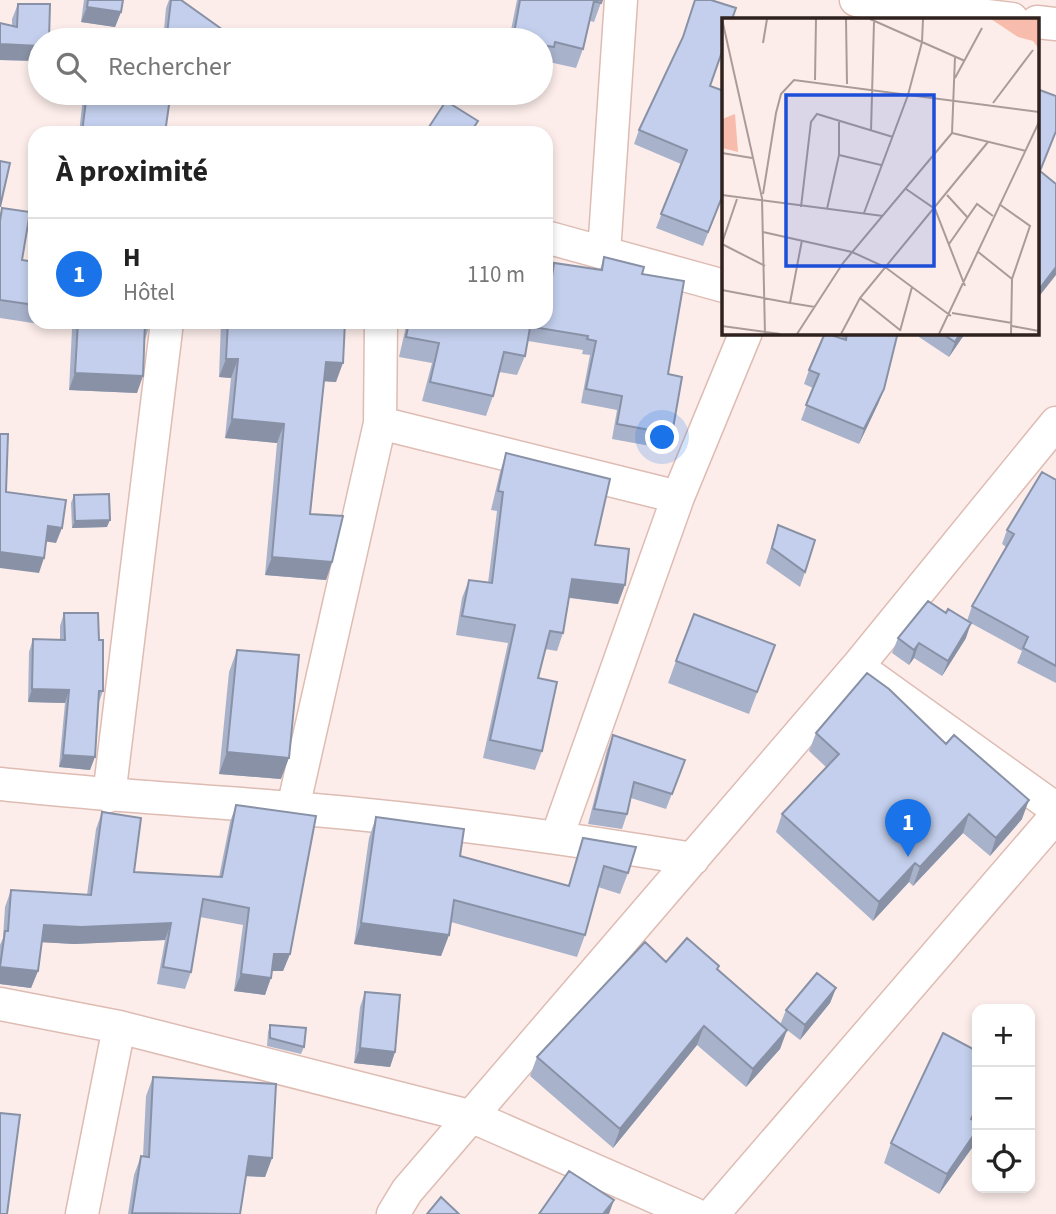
<!DOCTYPE html>
<html lang="fr">
<head>
<meta charset="utf-8">
<style>
	body { margin:0; font-family:"Source Sans 3",sans-serif; background:#f6f6f6; color:#222 }
	.controls { position:absolute; right:21px; bottom:21px; display:grid; overflow:hidden; border-radius:14px; box-shadow:0 4px 10px #0003 }
	.controls button { width:63px; height:63px; display:grid; place-items:center; padding:0; border:0; border-bottom:2px solid #e0e0e0; background:#fff; color:#222; font:35px sans-serif }
	.you { position:absolute; left:663px; top:438px; width:24px; height:24px; margin:-18px; border:5px solid #fff; border-radius:50%; background:#1a73e8; box-shadow:0 0 0 10px #1a73e833 }
	.badge { display:grid; place-items:center; width:46px; height:46px; border-radius:50%; background:#1a73e8; color:#fff; font-size:23px; font-weight:700 }
	.pin { position:absolute; translate:-50% -58px; filter:drop-shadow(0 2px 4px #0008) }
	.pin::after { content:''; position:absolute; top:37px; width:24px; height:21px; background:inherit; clip-path:polygon(0 0,100% 0,50% 100%) }
	.list { margin:0; padding:0; list-style:none }
	h2 { display:flex; justify-content:space-between; align-items:center; height:91px; margin:0; padding:0 28px; font-size:30px }
	h2 small { font-size:23px; font-weight:400; color:#767676 }
	.list li { display:grid; grid-template-columns:46px 1fr auto; gap:21px; align-items:center; box-sizing:border-box; height:112px; padding:0 28px; border-top:2px solid #e0e0e0 }
	.list b { display:block; font-size:26px; white-space:nowrap }
	.list p { margin:0; font-size:23px; white-space:nowrap; color:#767676 }
	.list em { font-size:23px; font-style:normal; color:#767676 }
	.icon { flex:none; width:38px; height:38px; fill:none; stroke:currentColor; stroke-width:2; stroke-linecap:round; stroke-linejoin:round }
	.map { position:relative; flex:none; width:1056px; height:1214px; overflow:hidden }
	.search { position:absolute; background:#fff; box-shadow:0 4px 10px #0003; left:28px; top:28px; width:525px; height:77px; display:flex; align-items:center; gap:18px; box-sizing:border-box; padding:0 24px; border-radius:38px; color:#767676; font-size:26px }
	.panel { position:absolute; background:#fff; box-shadow:0 4px 10px #0003; left:28px; top:126px; width:525px; height:203px; border-radius:21px }
	.map>svg:first-child { display:block }
</style>
</head>
<body>
<div class="map">
<svg width="1056" height="1214" viewBox="0 0 1056 1214">
	<rect width="100%" height="100%" fill="#fcedea"/>
	<g fill="none" stroke-linecap="round" stroke-linejoin="round">
		<defs>
			<path id="street" d="M856 0 1012 19
				M1037 22 1056 24
				M546 237 724 286
				M604 253 621 0
				M380 423 678 497
				M858 667 1056 809
				M0 784C97 795 194 800 292 808 426 819 560 837 693 859
				M109 796 167 322
				M293 808 380 423 381 322
				M557 837 678 497 746 332
				M0 1004 119 1027 473 1117 694 1214
				M82 1214 119 1027
				M393 1214 407 1191 857 667 1056 423
				M713 1214 1056 816"/>
		</defs>
		<use href="#street" stroke="#debcb3" stroke-width="35"/>
		<use href="#street" stroke="#fff" stroke-width="32"/>
	</g>
	<path fill="#a8b2cb" d="M84 0H123L121 12 115 27 81 22Z
		M169 0H181L237 40H163L166 8Z
		M517 0H602L594 22 590 21 583 49 576 68 549 62 547 67 541 66V40H509Z
		M18 4 40 40V61L0 60V23L12 26V19Z
		M710 86 724 192 703 246 656 228 681 164 634 144 639 130Z
		M84 93H153L165 133H79L83 97Z
		M224 93H242L238 103Z
		M378 93H416L407 104 395 95 390 101Z
		M2 208 22 260 35 262V322H151L145 339 137 393 69 390 72 329 0 318V214Z
		M604 257 642 274 668 374 672 434 667 449 612 439 617 410 581 403 590 355 582 354 583 350 528 341 525 356 517 375 499 372 493 396 486 416 422 401 432 363 399 357 407 322H546L549 276 554 263 600 270Z
		M221 322H345L336 382 324 381 310 514 332 562 326 580 265 575 277 443 225 438 231 378 219 377Z
		M842 332H898L884 389 878 404 859 444 801 420 813 388 804 384 809 370 842 338Z
		M921 332H966L949 357 919 337Z
		M506 453 595 545 618 604 569 598 563 633 557 651 545 649 538 678 542 751 535 770 483 758 508 643 456 635 462 598 469 580 488 583 497 511 491 510 500 472Z
		M1056 480V683L1017 663 1022 651 967 621 972 606 1006 547 1002 544 1007 530Z
		M74 495 107 527 72 528 71 503Z
		M778 525 805 572 800 587 766 563Z
		M64 613 99 640 103 691 99 702 90 770 59 767 65 703 28 702 29 652 33 639 60 640V626Z
		M946 613 966 638 942 676 914 658 909 665 892 653 898 638Z
		M237 650 281 779 219 774 229 672Z
		M676 661 767 667 749 714 668 683Z
		M816 733 1022 819 990 856 963 833 913 886 909 882 873 921 776 832 782 814 826 767 809 751Z
		M613 735 685 760 666 809 631 798 627 814 622 829 588 824 607 750Z
		M236 805 290 954 283 971H272L265 995 234 991 243 925 200 917 191 972 185 989 157 984 165 940 74 944 42 942 38 971 31 988 0 984V945L3 938 5 907 11 890 87 895 96 829 102 812 134 872 219 877 230 822Z
		M376 817 460 856 568 886 583 838 628 873 620 894 598 887 585 935 577 957 451 922 449 935 441 956 354 944 369 838Z
		M666 962 718 970 780 1025 786 1010 836 988 830 1003 800 1040 782 1026 787 1030 780 1049 746 1087 697 1045 613 1148 530 1076 537 1057Z
		M365 992 395 1052 390 1067 354 1063 360 1007Z
		M270 1025 304 1047 301 1054 267 1046 268 1032Z
		M977 1051V1113L974 1121 977 1123V1135L974 1145 939 1194 884 1163 891 1143Z
		M153 1077 272 1158 265 1177 246 1176 240 1214H128L134 1175 141 1156H143L146 1096Z"/>
	<path fill="#8891a5" d="M87 7 121 12 115 27 81 22Z
		M0 44 40 46V61L0 60Z
		M411 93H416L407 104Z
		M1056 267V275L1037 299 1040 288Z
		M961 332H966L949 357 955 342Z
		M226 359H238L231 378 219 377Z
		M326 362 343 363 336 382 319 381Z
		M75 373 143 376 137 393 69 390Z
		M884 389 878 404 859 444 864 429Z
		M232 419 284 424 277 443 225 438Z
		M110 520 107 527 72 528 75 521Z
		M48 526 62 528 56 543 43 541Z
		M0 552 44 558 39 573 0 568Z
		M272 557 332 562 326 580 265 575Z
		M572 579 625 585 618 604 565 597Z
		M971 623 966 638 942 676 948 661Z
		M919 643 914 658 909 665 914 650Z
		M32 689 69 690 65 703 28 702Z
		M227 752 289 758 281 779 219 774Z
		M63 755 95 757 90 770 59 767Z
		M1029 800 1022 819 990 856 996 838Z
		M969 814 963 833 913 886 920 867Z
		M915 863 909 882 873 921 879 902Z
		M171 923 165 940 74 944 38 942 44 925Z
		M361 923 449 935 441 956 354 944Z
		M274 954H290L283 971H268Z
		M0 967 38 971 31 988 0 984Z
		M241 974 271 978 265 995 234 991Z
		M836 988 830 1003 800 1040 805 1025Z
		M704 1026 697 1045 613 1148 620 1129Z
		M787 1030 780 1049 746 1087 753 1069Z
		M360 1048 395 1052 390 1067 354 1063Z
		M977 1108V1113L964 1139 971 1119Z
		M977 1130V1135L974 1145 939 1194 947 1174Z
		M249 1156 272 1158 265 1177 242 1176Z
		M614 1200 609 1214H603Z"/>
	<path fill="#c3cfec" stroke="#8891a5" stroke-width="2" d="M88 0H123L121 12 87 7Z
		M171 0H181L237 40H176L167 34Z
		M520 0H602L601 3 594 1 583 49 555 42 554 47 541 45V40H519L513 39Z
		M695 0H711L736 8 732 19H724V46L710 86 724 91V192L708 232 661 214 687 150 639 130 683 37Z
		M18 4H50L49 40H40V46L0 44V23L17 27Z
		M366 31 380 40H358Z
		M134 34 153 40H132Z
		M1037 89 1056 96V131L1040 171 1056 184V267L1040 288 1037 285Z
		M87 93H153L169 105 165 133H94L82 132Z
		M446 101 478 121 470 133H425Z
		M0 161 10 163 0 207Z
		M2 208 30 212 22 260 35 262V305L0 300V221Z
		M604 257 644 267 642 274 684 281 668 374 682 377 672 434 617 424 622 396 586 389 596 341 587 339 588 336 533 327 534 322H546V275L552 276 554 263 602 270Z
		M78 322H145L143 376 75 373Z
		M228 322H345L343 363 326 362 310 514 343 516 332 562 272 557 284 424 232 419 238 359H226Z
		M409 322H531L525 356 504 352 493 396 430 382 439 343 406 337Z
		M847 332H898L884 389 864 429 806 405 819 374 809 370 825 333 846 340Z
		M940 332H961L955 342Z
		M0 434H8L6 492 66 500 62 528 48 526 44 558 0 552Z
		M506 453 610 479 595 545 629 549 625 585 572 579 563 633 550 631 538 678 557 682 542 751 490 740 515 625 462 616 469 580 492 583 503 492 498 491Z
		M1042 472 1056 480V666L1023 648 1028 637 972 606 1014 534 1007 530Z
		M109 494 110 520 75 521 74 495Z
		M778 525 815 540 805 572 772 548Z
		M928 601 946 613 948 609 971 623 948 661 919 643 914 650 898 638Z
		M64 613H98L99 640H103V691H99L95 757 63 755 69 690 32 689 33 639 65 640Z
		M694 614 775 645 757 692 676 661Z
		M237 650 299 655 289 758 227 752Z
		M867 673 889 689 946 744 954 735 1029 800 996 838 969 814 920 867 915 863 879 902 782 814 839 754 816 733Z
		M613 735 685 760 672 794 634 782 627 814 594 809Z
		M236 805 316 816 290 954H274L271 978 241 974 249 908 203 899 191 972 163 967 171 923 81 927 44 925 38 971 0 967 5 931H8L11 890 91 895 102 812 141 818 134 872 222 877Z
		M376 817 464 829 460 856 569 886 583 838 636 847 628 873 604 866 585 935 454 900 449 935 361 923Z
		M687 938 719 966 717 969 787 1030 753 1069 704 1026 620 1129 537 1057 645 942 666 962Z
		M817 973 836 988 805 1025 786 1010Z
		M365 992 400 995 395 1052 360 1048Z
		M270 1025 306 1028 304 1047 270 1038Z
		M943 1033 977 1051V1108L971 1119 977 1123V1130L947 1174 891 1143Z
		M153 1077 276 1084 272 1158 249 1156 240 1214 132 1213 141 1156 149 1157Z
		M0 1113 20 1115 7 1214H0Z
		M569 1171 614 1200 603 1214H539Z
		M441 1197 459 1214H427Z"/>
	<g transform="translate(722 18)">
		<rect width="317" height="317" fill="#fcedea"/>
		<path d="M269 1H317V31L311 23 296 19ZM13 96 16 134 0 130V101Z" fill="#f8bcac"/>
		<path fill="none" stroke="#aa9b98" stroke-width="2" d="M0 1 40 180 43 316M124 1 125 66M148 1 243 43M41 25 45 1M233 60 260 10M93 62 94 1M271 85 311 32M149 113 152 4M230 115 304 133M0 135 30 140M117 137 159 147M184 171 213 191 243 268M41 176 54 95 59 76 72 62 317 94M0 177 161 198M225 177 246 200M277 186 308 208 290 261 289 316M79 189 89 104 95 96 171 119M105 191 117 137V104M142 195 186 77 200 24 201 1M41 214 130 234 163 249 229 298M80 222 68 285 93 289M0 225 15 181M0 226 43 248M227 226 255 186 271 198M255 233 290 261M0 272 68 285M138 280 178 312M230 295 290 305M0 308 58 316M290 308 317 313M178 313 190 269M75 316 121 245 230 115 233 39M119 316 138 280 266 124M217 316 317 104"/>
		<path fill="#1d4ed8" fill-opacity="0.15" stroke="#1d4ed8" stroke-width="3.5" d="M64 77H212V248H64Z"/>
		<rect width="317" height="317" fill="none" stroke="#2e211e" stroke-width="3.5"/>
	</g>
</svg>
<div class="controls">
<button>+</button>
<button>−</button>
<button><svg class="icon" aria-label="locate" viewBox="0 0 24 24"><circle cx="12" cy="12" r="6"/><path d="M12 2v4M12 18v4M2 12h4M18 12h4"/></svg></button>
</div>
<div class="you"></div>
<div class="pin badge" style="left:908px;top:857px">1</div>
<div class="search"><svg class="icon" aria-label="search" viewBox="0 0 24 24"><circle cx="10" cy="10" r="6"/><path d="M15 15l6 6"/></svg>Rechercher</div>
<section class="panel">
<h2>À proximité<small></small></h2>
<ul class="list">
<li><span class="badge">1</span><div><b>H</b><p>Hôtel</p></div><em>110 m</em></li>
</ul>
</section>
</div>
</body>
</html>
